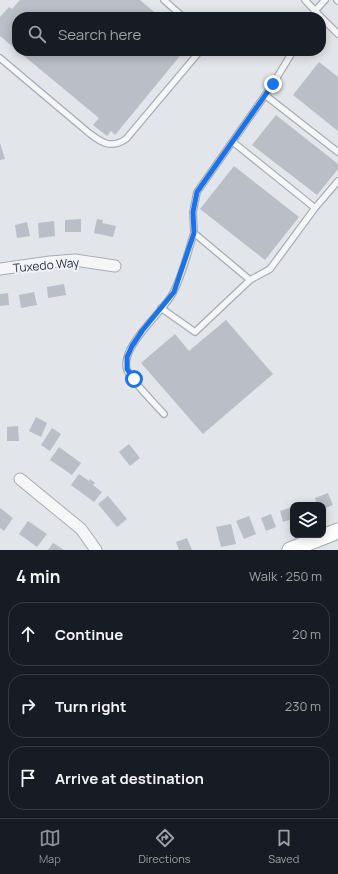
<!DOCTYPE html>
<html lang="en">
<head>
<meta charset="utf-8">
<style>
	body { margin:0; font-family:Manrope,sans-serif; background:#20242c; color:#f1f3f6 }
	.controls { position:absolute; right:12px; bottom:12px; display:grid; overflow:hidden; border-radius:8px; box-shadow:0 2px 10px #0003 }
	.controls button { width:36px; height:36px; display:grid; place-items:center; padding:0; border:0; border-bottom:1px solid #363941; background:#171b24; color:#f1f3f6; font:20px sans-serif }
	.stop { position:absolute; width:12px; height:12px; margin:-9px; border:3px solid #1a73e8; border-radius:50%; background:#fff }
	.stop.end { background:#1a73e8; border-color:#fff; box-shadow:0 1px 4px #0008 }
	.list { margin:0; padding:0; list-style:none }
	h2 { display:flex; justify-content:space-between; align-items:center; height:52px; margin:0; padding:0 16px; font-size:17px }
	h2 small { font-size:13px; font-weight:400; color:#9ea1a6 }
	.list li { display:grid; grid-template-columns:26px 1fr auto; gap:12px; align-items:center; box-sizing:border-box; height:64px; margin:0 8px 8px; padding:0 8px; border:1px solid #363941; border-radius:16px }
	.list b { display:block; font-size:15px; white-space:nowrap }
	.list em { font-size:13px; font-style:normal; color:#9ea1a6 }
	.icon { flex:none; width:22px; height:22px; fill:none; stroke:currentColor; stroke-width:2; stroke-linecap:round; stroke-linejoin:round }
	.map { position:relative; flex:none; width:338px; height:550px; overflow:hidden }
	.search { position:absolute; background:#171b24; box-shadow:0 2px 10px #0003; left:12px; right:12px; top:12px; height:44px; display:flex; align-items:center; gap:10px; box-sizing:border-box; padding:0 14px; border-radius:16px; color:#9ea1a6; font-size:15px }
	.sheet { height:268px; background:#171b24 }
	nav { display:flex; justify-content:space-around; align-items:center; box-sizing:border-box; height:56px; border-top:1px solid #363941; background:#171b24; font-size:11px; color:#9ea1a6 }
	nav a { display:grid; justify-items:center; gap:2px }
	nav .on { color:#8c9099 }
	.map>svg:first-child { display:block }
</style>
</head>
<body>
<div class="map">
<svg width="338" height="550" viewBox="0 0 338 550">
	<rect width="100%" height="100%" fill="#e2e5e9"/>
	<path fill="#babec6" d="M20 0H140L160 17H17V50L0 36V17L9 7 12 9Z
		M18 51H184L115 135 111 131 107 136 93 125 99 118Z
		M319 62 338 77V131L293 95Z
		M276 115 338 164V169L317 195 252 145Z
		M0 143 5 159 0 160Z
		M234 166 299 217 265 260 200 209Z
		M81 219V232H65V220Z
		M97 219 103 220 102 223 116 226 113 237 94 233Z
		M54 221 55 236 39 238 38 223Z
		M27 222 30 236 17 238 15 225Z
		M64 284 66 295 48 298 47 287Z
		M34 292 37 305 21 308 19 295Z
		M8 293 9 305 0 306V294Z
		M226 320 273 374 203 434 141 363 175 334 189 351Z
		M36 417 47 423 41 437 29 431Z
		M18 426 19 441H7V427Z
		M52 428 61 434 50 451 41 445Z
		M129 444 140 458 130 466 119 452Z
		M59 447 81 463 72 475 50 460Z
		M79 474 89 481 90 479 95 483 93 485 102 492 94 502 71 485Z
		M328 493 333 505 323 509V505H317L315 498Z
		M108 496 127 519 117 527 98 504Z
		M293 507V519L283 522 280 511Z
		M0 508 13 518 4 531 0 528Z
		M271 514 276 527 266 531 261 518Z
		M249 516 256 534 244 539 236 521Z
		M28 521 47 534 37 547 19 534Z
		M231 524 236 544 221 547 216 527Z
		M187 538 192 550H179L176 542Z
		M53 543 64 550H48Z"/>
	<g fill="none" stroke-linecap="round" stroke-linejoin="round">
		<defs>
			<path id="lane" d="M164 0 183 17
				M305 0 321 17
				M337 0 338 1
				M312 17 315 11 325 0
				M321 17 338 34
				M0 58 89 133C102 143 111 149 126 139L200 51
				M265 95 338 152
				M233 142 315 208 270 269 250 280 194 233 193 212 197 192 273 84 293 51
				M315 208 338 181
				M161 308 195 332 250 280
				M164 414C155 404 132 381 127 370 119 346 166 310 174 291 183 273 188 251 194 233"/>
			<path id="street" d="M0 269 50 262 75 260 115 266
				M20 479 81 529 96 550"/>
			<path id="secondary" d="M290 550 338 531"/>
		</defs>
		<use href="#lane" stroke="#a8acb3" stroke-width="8"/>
		<use href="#street" stroke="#a8acb3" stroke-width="13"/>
		<use href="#secondary" stroke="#a8acb3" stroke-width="17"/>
		<use href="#lane" stroke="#f5f6f8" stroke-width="5.5"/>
		<use href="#street" stroke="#f5f6f8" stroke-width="11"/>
		<use href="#secondary" stroke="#fff" stroke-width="15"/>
	</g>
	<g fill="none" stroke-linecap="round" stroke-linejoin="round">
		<path stroke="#1a73e8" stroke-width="5" d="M134 379 127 369V357L132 346 142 331 174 292 194 233 193 212 197 192 273 84"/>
	</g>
	<g text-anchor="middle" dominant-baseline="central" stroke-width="4" stroke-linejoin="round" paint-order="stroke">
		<g font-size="12" fill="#2c3240" stroke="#f2f4f7">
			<text transform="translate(46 265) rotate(-5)">Tuxedo Way</text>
		</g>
	</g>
</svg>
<div class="controls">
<button><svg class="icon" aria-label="layers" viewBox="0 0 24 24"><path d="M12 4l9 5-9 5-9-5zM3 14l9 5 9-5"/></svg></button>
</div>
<div class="stop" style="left:134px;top:379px"></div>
<div class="stop end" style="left:273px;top:84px"></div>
<div class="search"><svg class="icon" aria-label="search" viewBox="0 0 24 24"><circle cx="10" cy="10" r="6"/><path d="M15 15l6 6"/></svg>Search here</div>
</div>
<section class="sheet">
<h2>4 min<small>Walk · 250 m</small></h2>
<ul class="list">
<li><svg class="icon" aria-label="ahead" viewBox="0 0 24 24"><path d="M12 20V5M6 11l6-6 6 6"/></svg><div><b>Continue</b></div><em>20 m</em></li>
<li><svg class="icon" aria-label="right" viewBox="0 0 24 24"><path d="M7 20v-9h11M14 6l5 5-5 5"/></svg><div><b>Turn right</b></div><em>230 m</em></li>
<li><svg class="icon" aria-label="arrive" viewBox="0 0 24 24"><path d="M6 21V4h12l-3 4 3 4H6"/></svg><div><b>Arrive at destination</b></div></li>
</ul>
</section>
<nav>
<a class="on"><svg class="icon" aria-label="map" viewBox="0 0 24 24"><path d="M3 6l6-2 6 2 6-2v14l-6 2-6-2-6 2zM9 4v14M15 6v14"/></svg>Map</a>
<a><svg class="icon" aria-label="directions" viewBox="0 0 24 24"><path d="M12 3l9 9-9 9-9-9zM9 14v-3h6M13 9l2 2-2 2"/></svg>Directions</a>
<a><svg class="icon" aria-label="saved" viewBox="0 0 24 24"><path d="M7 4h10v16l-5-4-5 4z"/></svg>Saved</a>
</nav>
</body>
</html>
